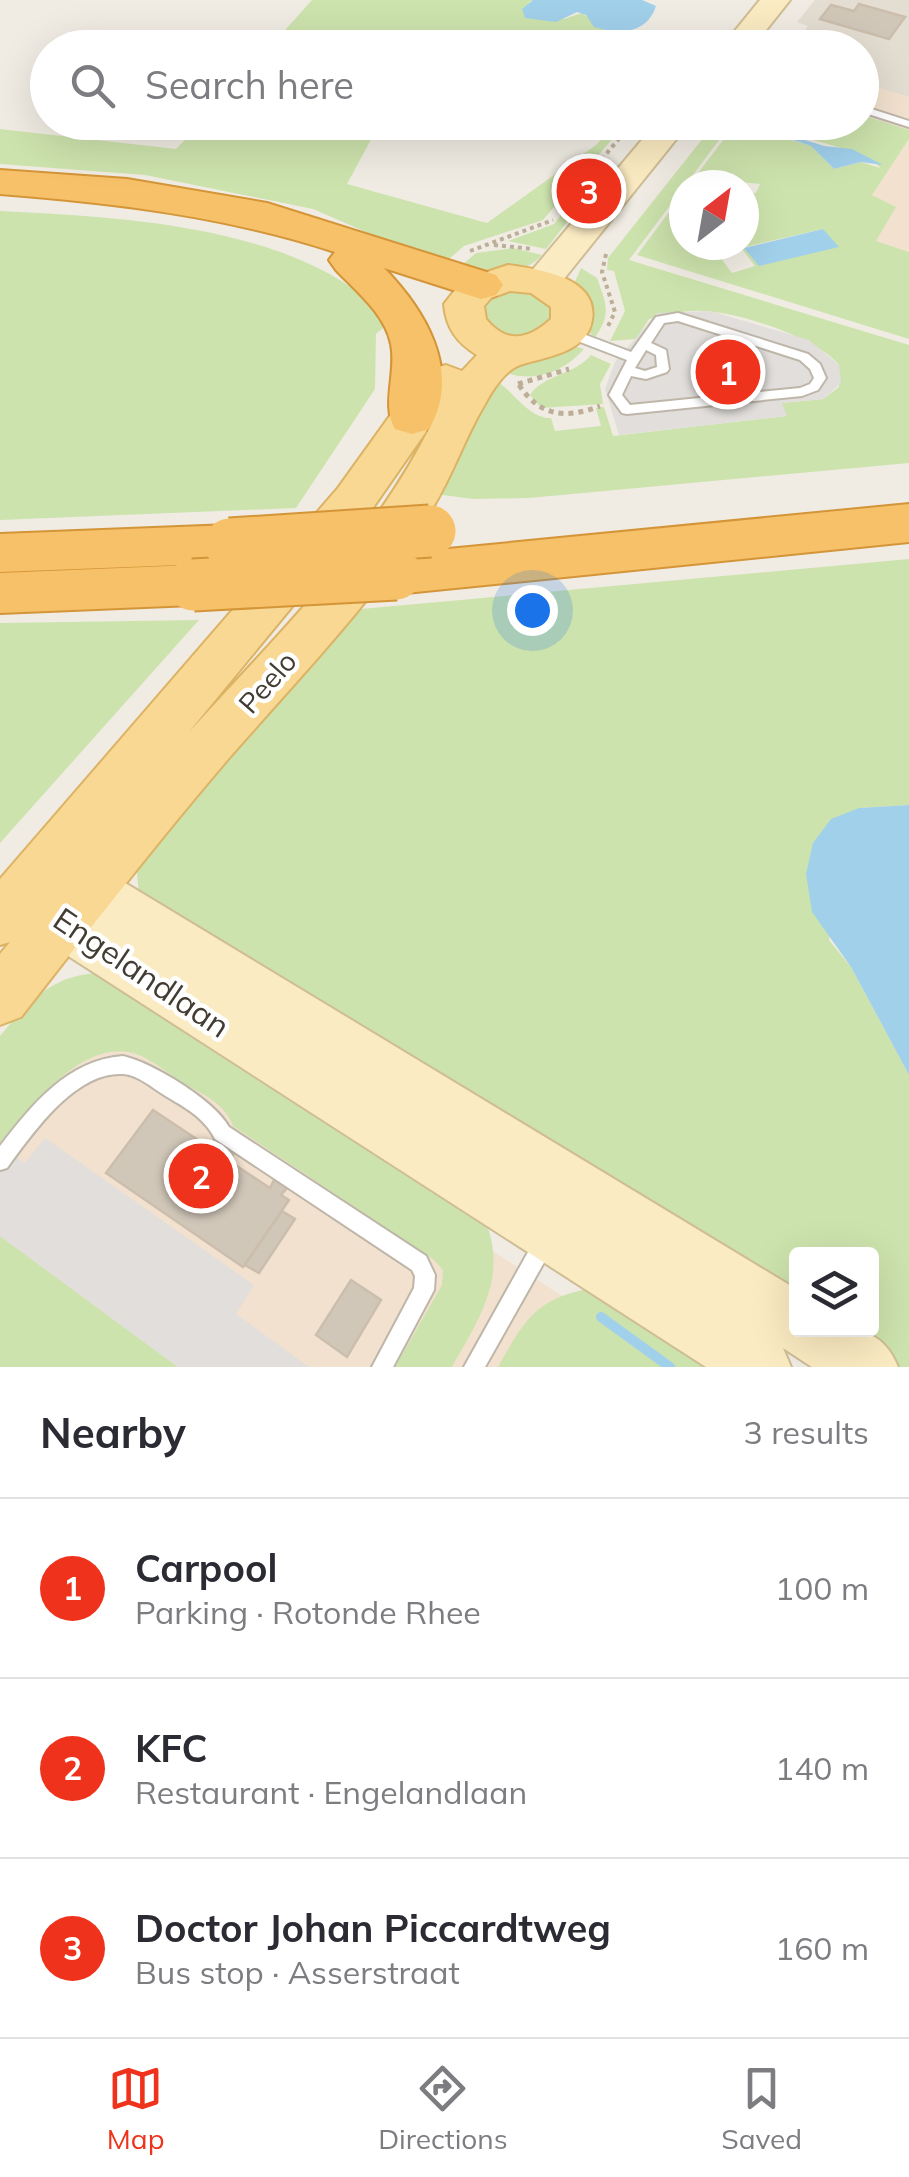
<!DOCTYPE html>
<html lang="en">
<head>
<meta charset="utf-8">
<style>
	body { margin:0; font-family:Mulish,sans-serif; background:#f2f2f3; color:#2b2b33 }
	.controls { position:absolute; right:30px; bottom:30px; display:grid; overflow:hidden; border-radius:10px; box-shadow:0 10px 40px #0002 }
	.controls button { width:90px; height:90px; display:grid; place-items:center; padding:0; border:0; border-bottom:2px solid #e1e1e2; background:#fff; color:#2b2b33; font:50px sans-serif }
	.compass { position:absolute; left:669px; top:170px; width:90px; height:90px; border-radius:50%; background:#fff; box-shadow:0 10px 40px #0002; rotate:31deg }
	.you { position:absolute; left:532px; top:610px; width:35px; height:35px; margin:-25px; border:8px solid #fff; border-radius:50%; background:#1a73e8; box-shadow:0 0 0 15px #1a73e833 }
	.badge { display:grid; place-items:center; width:65px; height:65px; border-radius:50%; background:#ef321c; color:#fff; font-size:32px; font-weight:700 }
	.pin { position:absolute; translate:-50% -50%; border:5px solid #fff; box-shadow:0 2px 10px #0006 }
	.list { margin:0; padding:0; list-style:none }
	h2 { display:flex; justify-content:space-between; align-items:center; height:130px; margin:0; padding:0 40px; font-size:42px }
	h2 small { font-size:32px; font-weight:400; color:#7c7c81 }
	.list li { display:grid; grid-template-columns:65px 1fr auto; gap:30px; align-items:center; box-sizing:border-box; height:180px; padding:0 40px; border-top:2px solid #e1e1e2 }
	.list b { display:block; font-size:38px; white-space:nowrap }
	.list p { margin:0; font-size:32px; white-space:nowrap; color:#7c7c81 }
	.list em { font-size:32px; font-style:normal; color:#7c7c81 }
	.icon { flex:none; width:55px; height:55px; fill:none; stroke:currentColor; stroke-width:2; stroke-linecap:round; stroke-linejoin:round }
	.map { position:relative; flex:none; width:909px; height:1367px; overflow:hidden }
	.search { position:absolute; background:#fff; box-shadow:0 10px 40px #0002; left:30px; right:30px; top:30px; height:110px; display:flex; align-items:center; gap:25px; box-sizing:border-box; padding:0 35px; border-radius:55px; color:#7c7c81; font-size:38px }
	.sheet { height:670px; background:#fff }
	nav { display:flex; justify-content:space-around; align-items:center; box-sizing:border-box; height:140px; border-top:2px solid #e1e1e2; background:#fff; font-size:28px; color:#7c7c81 }
	nav a { display:grid; justify-items:center; gap:5px }
	nav .on { color:#ef321c }
	.map>svg:first-child { display:block }
</style>
</head>
<body>
<div class="map">
<svg width="909" height="1367" viewBox="0 0 909 1367">
	<rect width="100%" height="100%" fill="#f0ece3"/>
	<path fill="#e4ddd1" d="M815 0H909V97L862 83V48H791L808 26 797 22Z"/>
	<path fill="#f2e1ce" d="M862 83 909 97V130L862 115Z
		M909 139V252L875 241 877 201 872 195Z
		M82 986 587 1312 558 1367H132L0 1270V1085Z"/>
	<path fill="#cde3ad" fill-rule="evenodd" d="M312 0H533L528 3 564 19 582 13 604 30 693 37 684 48H498L466 40 453 48H269Z
		M862 115 909 130V139L872 195 896 207 876 241 909 252V339L637 255 684 192V245H711L732 273 755 266 739 245H744V192L756 193 760 184 702 178 697 185H689L736 123 811 146 834 169 861 162 880 168C870 150 776 132 749 123L862 122ZM823 229 838 247 745 248V247Z
		M201 123H380L347 184 487 223 596 145 617 123 625 124 543 220 464 246 442 265 313 209 145 175 0 164V129L176 149Z
		M715 123H732L629 260 909 345V463L529 498 473 499 435 494 491 378C513 388 526 418 551 418L555 431 601 426 596 408 604 407 613 436 786 416 781 403 823 399 839 387V365C817 338 739 312 703 311 685 310 667 314 649 319L636 339 610 341 625 311 614 271 607 270 608 258Z
		M577 195 586 198 546 249 508 241 554 224Z
		M0 211C120 217 307 225 390 322L376 334 375 389 296 508 0 520Z
		M513 248 542 255C521 279 483 273 455 271L476 253Z
		M581 268 597 278C606 303 612 314 595 337L582 327 574 284Z
		M513 289 535 292 552 305 553 321C532 339 516 339 491 330L481 308 492 295Z
		M574 346 584 349C563 373 531 384 501 371Z
		M591 355 611 364 600 384 603 404 541 408 530 395C544 374 575 375 591 355Z
		M909 559V805L859 808 829 940 851 967 909 1075V1367H892L831 1330H872V1254H796V1308L476 1112 139 894 135 852 339 611Z
		M199 620 0 843V623Z
		M96 973 482 1213C510 1273 482 1314 452 1367H395L442 1285 443 1270 434 1260 233 1126C225 1103 203 1095 182 1082 166 1072 147 1055 128 1052 79 1043 26 1111 0 1143V1036C27 1003 51 976 96 973Z
		M0 1236 178 1367H0Z
		M594 1288 724 1367H498C525 1319 537 1297 594 1288Z"/>
	<path fill="#e1dedb" d="M710 311 809 340 839 365 841 383 823 399 782 403 787 416 619 435 605 389 615 362 657 313Z
		M45 1138 254 1285 236 1314 309 1367H178L0 1236V1147L25 1163Z"/>
	<path fill="#a1d0eb" d="M533 0H642L656 6C647 34 619 35 594 27L586 15 577 12 556 22 525 18 522 9Z
		M749 122 824 146 852 149 883 165 861 162 834 169 811 146 745 124Z
		M823 229 839 247 759 266 744 248Z
		M909 805V1075L851 967 812 912 806 874 813 843 831 819 859 808Z"/>
	<g fill="none" stroke-linecap="round" stroke-linejoin="round">
		<path stroke="#a1d0eb" stroke-width="10" d="M601 1317 670 1367"/>
	</g>
	<path fill="#d1c7b9" stroke="#ccbead" stroke-width="2.5" d="M859 4 905 17 889 39 820 19 831 5 854 11Z
		M153 1110 210 1148 214 1140 234 1153 229 1161 270 1188 274 1180 287 1188 281 1195 289 1200 243 1267 106 1173Z
		M282 1211 295 1219 259 1273 245 1265Z
		M351 1280 381 1300 347 1357 316 1335Z"/>
	<g fill="none" stroke-linecap="round" stroke-linejoin="round">
		<defs>
			<path id="service" d="M862 106 909 121V127L862 112Z
				M678 313 808 354 820 364 826 378 818 390 802 396 627 414 622 413 609 395 627 360 562 335 560 332 562 329H570L631 352 656 317ZM678 321 800 360 810 369 814 378 810 384 800 388 630 405 622 395 631 376 646 379 667 372 669 369 666 350 651 343 664 323ZM646 350 656 355 657 367 645 371 635 368Z
				M123 1056C153 1063 214 1100 229 1127L426 1256 435 1275 434 1290 393 1367H372L414 1288 415 1276 412 1270 215 1139C204 1117 184 1107 164 1095 151 1087 138 1075 123 1074 75 1071 32 1134 7 1168L0 1170V1146C32 1105 67 1060 123 1056Z
				M544 1233 551 1236 554 1243 551 1250 485 1367H464L537 1236Z"/>
			<path id="secondary" d="M760 0H790L752 48H721Z
				M657 122H690L555 290H529L524 282 529 274Z
				M31 862 89 866 107 872 796 1289V1330C841 1330 879 1319 898 1367H812L783 1348 791 1367H706L42 939 6 884 13 868Z"/>
			<path id="primary" d="M508 265C538 269 599 277 592 320 587 354 543 357 520 365 505 370 492 391 485 404 464 439 452 478 430 512 374 601 298 679 229 758 157 842 89 930 21 1017L0 1025V954L10 942 0 945V879L338 488 397 406 431 369 446 365 462 371 477 355C457 343 446 328 444 304L463 280ZM510 291 531 293 551 307V319C529 339 507 345 486 319L484 306 491 298ZM432 423C373 543 277 635 188 733L370 512Z"/>
			<path id="motorway" d="M0 170 127 179 267 203 496 275 503 285 496 295 481 299 384 268C424 309 463 371 429 429L412 434 395 429C381 405 397 372 391 344 385 314 356 291 336 270L329 260 335 252C224 216 115 203 0 194Z
				M909 504V542L396 594 378 588 370 574 378 560 396 554Z
				M230 525 248 530 256 544 248 558 230 563 0 572V534Z
				M193 565 211 571 219 585 211 599 193 605 0 613V573Z"/>
		</defs>
		<use href="#service" stroke="#beb6a9" stroke-width="4"/>
		<use href="#secondary" stroke="#cfbd95" stroke-width="4"/>
		<use href="#primary" stroke="#dcb365" stroke-width="4"/>
		<use href="#motorway" stroke="#d49539" stroke-width="4"/>
		<path stroke="#bcae98" stroke-width="4" stroke-dasharray="4 4" stroke-linecap="butt" d="M698 48 709 35
			M581 184 633 122
			M494 245 533 249
			M470 251 553 220
			M606 254 602 272 615 312 607 328"/>
		<path stroke="#bcae98" stroke-width="5" stroke-dasharray="5 5" stroke-linecap="butt" d="M518 384 569 369
			M519 385C540 417 566 419 600 406"/>
		<use href="#service" fill="#fff" fill-rule="evenodd"/>
		<use href="#secondary" fill="#fbebc2" fill-rule="evenodd"/>
		<use href="#primary" fill="#f9d893" fill-rule="evenodd"/>
		<use href="#motorway" fill="#f6c168" fill-rule="evenodd"/>
		<defs>
			<path id="motorway-bridge" d="M230 544 430 531
				M193 585 396 574"/>
		</defs>
		<use href="#motorway-bridge" stroke="#d49539" stroke-width="55" stroke-linecap="butt"/>
		<use href="#motorway-bridge" stroke="#f6c168" stroke-width="51"/>
	</g>
	<g text-anchor="middle" dominant-baseline="central" stroke-width="9" stroke-linejoin="round" paint-order="stroke">
		<g font-size="28" fill="#423c33" stroke="#fff">
			<text transform="translate(267 682) rotate(-49)">Peelo</text>
		</g>
		<g font-size="32" fill="#423c33" stroke="#fff">
			<text transform="translate(142 972) rotate(34)">Engelandlaan</text>
		</g>
	</g>
</svg>
<div class="controls">
<button><svg class="icon" aria-label="layers" viewBox="0 0 24 24"><path d="M12 4l9 5-9 5-9-5zM3 14l9 5 9-5"/></svg></button>
</div>
<svg class="compass" viewBox="-18 -18 36 36"><path d="M0-13l5 13h-10z" fill="#e53935"/><path d="M0 13l5-13h-10z" fill="#7c7c81"/></svg>
<div class="you"></div>
<div class="pin badge" style="left:728px;top:372px">1</div>
<div class="pin badge" style="left:201px;top:1176px">2</div>
<div class="pin badge" style="left:589px;top:191px">3</div>
<div class="search"><svg class="icon" aria-label="search" viewBox="0 0 24 24"><circle cx="10" cy="10" r="6"/><path d="M15 15l6 6"/></svg>Search here</div>
</div>
<section class="sheet">
<h2>Nearby<small>3 results</small></h2>
<ul class="list">
<li><span class="badge">1</span><div><b>Carpool</b><p>Parking · Rotonde Rhee</p></div><em>100 m</em></li>
<li><span class="badge">2</span><div><b>KFC</b><p>Restaurant · Engelandlaan</p></div><em>140 m</em></li>
<li><span class="badge">3</span><div><b>Doctor Johan Piccardtweg</b><p>Bus stop · Asserstraat</p></div><em>160 m</em></li>
</ul>
</section>
<nav>
<a class="on"><svg class="icon" aria-label="map" viewBox="0 0 24 24"><path d="M3 6l6-2 6 2 6-2v14l-6 2-6-2-6 2zM9 4v14M15 6v14"/></svg>Map</a>
<a><svg class="icon" aria-label="directions" viewBox="0 0 24 24"><path d="M12 3l9 9-9 9-9-9zM9 14v-3h6M13 9l2 2-2 2"/></svg>Directions</a>
<a><svg class="icon" aria-label="saved" viewBox="0 0 24 24"><path d="M7 4h10v16l-5-4-5 4z"/></svg>Saved</a>
</nav>
</body>
</html>
